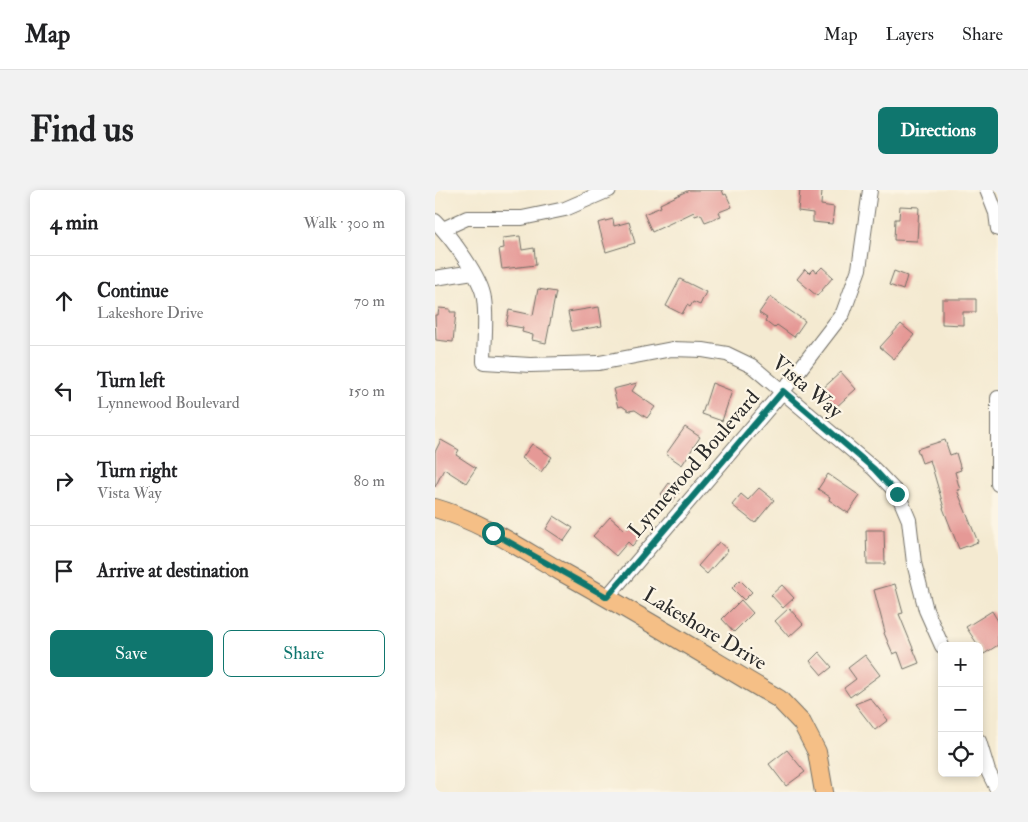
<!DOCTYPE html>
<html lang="en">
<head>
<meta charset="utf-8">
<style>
	body { margin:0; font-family:"IM FELL Double Pica",serif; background:#f2f2f2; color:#202124 }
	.controls { position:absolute; right:15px; bottom:15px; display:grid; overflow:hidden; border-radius:8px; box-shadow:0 2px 8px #0003 }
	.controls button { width:45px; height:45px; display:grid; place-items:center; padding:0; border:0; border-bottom:1px solid #e0e0e0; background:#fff; color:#202124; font:25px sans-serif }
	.stop { position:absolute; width:15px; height:15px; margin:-11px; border:4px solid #0f766e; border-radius:50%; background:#fff }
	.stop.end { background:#0f766e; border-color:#fff; box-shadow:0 1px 5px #0008 }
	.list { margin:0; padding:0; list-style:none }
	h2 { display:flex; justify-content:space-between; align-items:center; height:65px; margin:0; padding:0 20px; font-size:21px }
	h2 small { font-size:16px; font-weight:400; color:#757577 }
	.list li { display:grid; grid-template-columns:32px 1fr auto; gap:15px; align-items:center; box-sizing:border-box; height:90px; padding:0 20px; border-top:1px solid #e0e0e0 }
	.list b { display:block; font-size:19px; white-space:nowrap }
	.list p { margin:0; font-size:16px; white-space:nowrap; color:#757577 }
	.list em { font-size:16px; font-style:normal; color:#757577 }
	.actions { display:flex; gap:10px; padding:15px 20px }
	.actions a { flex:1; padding:11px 0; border:1px solid #0f766e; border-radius:8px; text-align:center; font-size:18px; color:#0f766e }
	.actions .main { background:#0f766e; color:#fff }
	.icon { flex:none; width:28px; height:28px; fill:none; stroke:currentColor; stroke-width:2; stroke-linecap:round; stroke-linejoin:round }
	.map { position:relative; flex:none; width:563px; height:602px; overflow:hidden; border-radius:8px }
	header { display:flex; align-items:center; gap:30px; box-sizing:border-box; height:70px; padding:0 25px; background:#fff; border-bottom:1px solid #e0e0e0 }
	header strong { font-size:24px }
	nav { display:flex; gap:28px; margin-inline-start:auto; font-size:18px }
	.intro { display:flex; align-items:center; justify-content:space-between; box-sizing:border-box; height:120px; padding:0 30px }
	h1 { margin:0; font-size:35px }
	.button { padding:12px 22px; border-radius:8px; background:#0f766e; color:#fff; font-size:18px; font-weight:700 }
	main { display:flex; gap:30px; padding:0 30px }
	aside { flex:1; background:#fff; border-radius:8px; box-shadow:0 2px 8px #0003 }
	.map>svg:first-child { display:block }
</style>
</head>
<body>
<header>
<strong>Map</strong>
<nav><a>Map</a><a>Layers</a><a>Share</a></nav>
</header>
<div class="intro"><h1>Find us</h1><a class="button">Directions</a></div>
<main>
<aside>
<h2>4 min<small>Walk · 300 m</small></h2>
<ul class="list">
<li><svg class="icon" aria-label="ahead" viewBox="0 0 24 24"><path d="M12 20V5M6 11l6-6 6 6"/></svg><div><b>Continue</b><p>Lakeshore Drive</p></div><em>70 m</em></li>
<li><svg class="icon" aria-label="left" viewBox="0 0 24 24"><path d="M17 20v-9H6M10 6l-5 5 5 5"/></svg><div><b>Turn left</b><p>Lynnewood Boulevard</p></div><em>150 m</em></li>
<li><svg class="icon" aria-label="right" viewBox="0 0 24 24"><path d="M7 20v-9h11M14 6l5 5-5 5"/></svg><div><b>Turn right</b><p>Vista Way</p></div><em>80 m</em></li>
<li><svg class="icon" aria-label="arrive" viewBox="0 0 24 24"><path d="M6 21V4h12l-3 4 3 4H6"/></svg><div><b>Arrive at destination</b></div></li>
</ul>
<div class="actions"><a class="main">Save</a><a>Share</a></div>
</aside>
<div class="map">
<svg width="563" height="602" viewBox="0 0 563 602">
	<rect width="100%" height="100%" fill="#fcf5e5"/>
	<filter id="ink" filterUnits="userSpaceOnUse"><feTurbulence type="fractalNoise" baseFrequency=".02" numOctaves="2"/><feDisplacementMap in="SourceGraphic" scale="10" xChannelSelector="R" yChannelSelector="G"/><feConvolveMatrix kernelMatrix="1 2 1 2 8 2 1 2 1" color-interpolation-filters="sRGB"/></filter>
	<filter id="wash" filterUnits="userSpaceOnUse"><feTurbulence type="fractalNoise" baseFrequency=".0096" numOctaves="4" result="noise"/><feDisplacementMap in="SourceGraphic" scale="20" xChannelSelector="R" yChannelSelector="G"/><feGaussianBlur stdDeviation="1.12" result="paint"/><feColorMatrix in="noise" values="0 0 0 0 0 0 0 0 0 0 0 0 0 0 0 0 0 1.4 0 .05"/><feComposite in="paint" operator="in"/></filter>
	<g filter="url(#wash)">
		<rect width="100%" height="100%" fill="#f4ead1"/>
		<g id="blocks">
			<path fill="#e59996" d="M254 0H287L289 5 291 4 297 17 284 22 286 26 270 32 266 24 260 26 259 22 217 42 209 24 226 17 225 14Z
				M365 0H387L386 15 399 17 397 34 378 32V23L363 21Z
				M465 16 484 17 482 51 459 50 460 29H464Z
				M178 29 179 36 194 32 200 53 171 62 163 33Z
				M85 46 87 60 99 58 101 75 67 79 64 59 69 58 68 48Z
				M387 77 398 87 382 106 362 89 370 79 374 83 378 79 382 82Z
				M459 81 472 86 468 100 454 95Z
				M245 89 271 102 265 115 258 112 255 117 252 115 247 124 231 116Z
				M103 99 121 102 111 153 97 150 98 145 87 142 88 138 71 135 74 120 98 125Z
				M335 107 370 131 359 147 342 135 339 138 330 131 332 128 324 123Z
				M507 109H541V122H528V135L507 134Z
				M164 117 167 136 137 141 133 122Z
				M4 118 15 119V122H21L18 152 1 150 0 125H3Z
				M466 134 479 145 459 169 445 157Z
				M406 182 421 199 400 218 385 201Z
				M202 193 197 201 220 217 212 228 200 220 194 221 187 216 183 217 178 199Z
				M277 193 297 201 287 231 267 224Z
				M250 237 265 247 247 275 231 264Z
				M6 250 24 260 21 265 41 278 31 293 9 279 0 297V262Z
				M510 250 515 265 521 263 526 280 520 282 525 300H522L543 352 524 359 508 318H509L495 270 487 273 482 259Z
				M97 254 117 267 106 282 87 268Z
				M393 284 425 306 413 323 394 310 395 307 383 299Z
				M234 293 245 301 237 312 226 304Z
				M324 298 339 310 320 333 297 315 306 304 313 310Z
				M119 326 138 338 129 351 111 339Z
				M175 327 190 340 194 336 206 346 197 356 193 352 181 366 158 346Z
				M431 340H449L450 374H432Z
				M284 352 293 360 272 384 263 376Z
				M305 390 317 402 309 410 297 398Z
				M460 394 468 423 464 424 484 473 469 479 463 462 458 464 449 443 450 442 439 400Z
				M347 395 359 408 348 418 336 405Z
				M306 410 318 423 299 442 287 429Z
				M354 418 368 434 354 447 340 431Z
				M557 421 563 431V455L549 464 531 437Z
				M384 462 397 477 387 485 375 471Z
				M430 465 445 485 415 507 409 498 421 489 413 478Z
				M435 508 453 530 440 540 420 514Z
				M352 560 370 582 351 596 334 574Z"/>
		</g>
	</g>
	<g filter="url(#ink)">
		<use href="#blocks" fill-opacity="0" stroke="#716e65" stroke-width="1"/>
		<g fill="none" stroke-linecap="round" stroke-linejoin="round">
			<defs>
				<path id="minor" d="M552 0 561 23 563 39
					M0 31C15 46 47 88 49 109 52 130 49 151 49 172L95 175 164 173 237 159 268 160 292 164 317 176 439 279 463 304 474 330 479 373 491 420 507 456
					M8 39 32 28H87L130 19 174 0
					M0 88 38 82
					M563 208V294
					M172 407 348 201 408 123 424 79 435 0
					M544 551 553 581 563 601"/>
				<path id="major" d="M0 318C45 331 85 358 125 381 199 422 271 466 344 509L367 533 382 562 389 602"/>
			</defs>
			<use href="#minor" stroke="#716e65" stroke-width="16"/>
			<use href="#major" stroke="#716e65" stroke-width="20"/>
			<use href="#minor" stroke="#fff" stroke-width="14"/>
			<use href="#major" stroke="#f5bf86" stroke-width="18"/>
		</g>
	</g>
	<g fill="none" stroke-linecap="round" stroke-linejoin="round" filter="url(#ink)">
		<path stroke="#0f766e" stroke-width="6" d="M58 343 172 407 348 201 439 279 462 304"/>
	</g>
	<g text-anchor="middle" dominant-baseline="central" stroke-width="4.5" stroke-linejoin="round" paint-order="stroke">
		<g font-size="21" fill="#2b2b2b" stroke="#fcf5e5">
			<text transform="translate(372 197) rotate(40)">Vista Way</text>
			<text transform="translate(259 274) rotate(-49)">Lynnewood Boulevard</text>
			<text transform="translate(270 439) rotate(31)">Lakeshore Drive</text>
		</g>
	</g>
</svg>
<div class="controls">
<button>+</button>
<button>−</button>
<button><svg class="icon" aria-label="locate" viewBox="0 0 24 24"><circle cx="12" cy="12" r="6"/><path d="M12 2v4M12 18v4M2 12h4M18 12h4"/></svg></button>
</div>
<div class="stop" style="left:58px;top:343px"></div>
<div class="stop end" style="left:462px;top:304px"></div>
</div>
</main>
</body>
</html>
